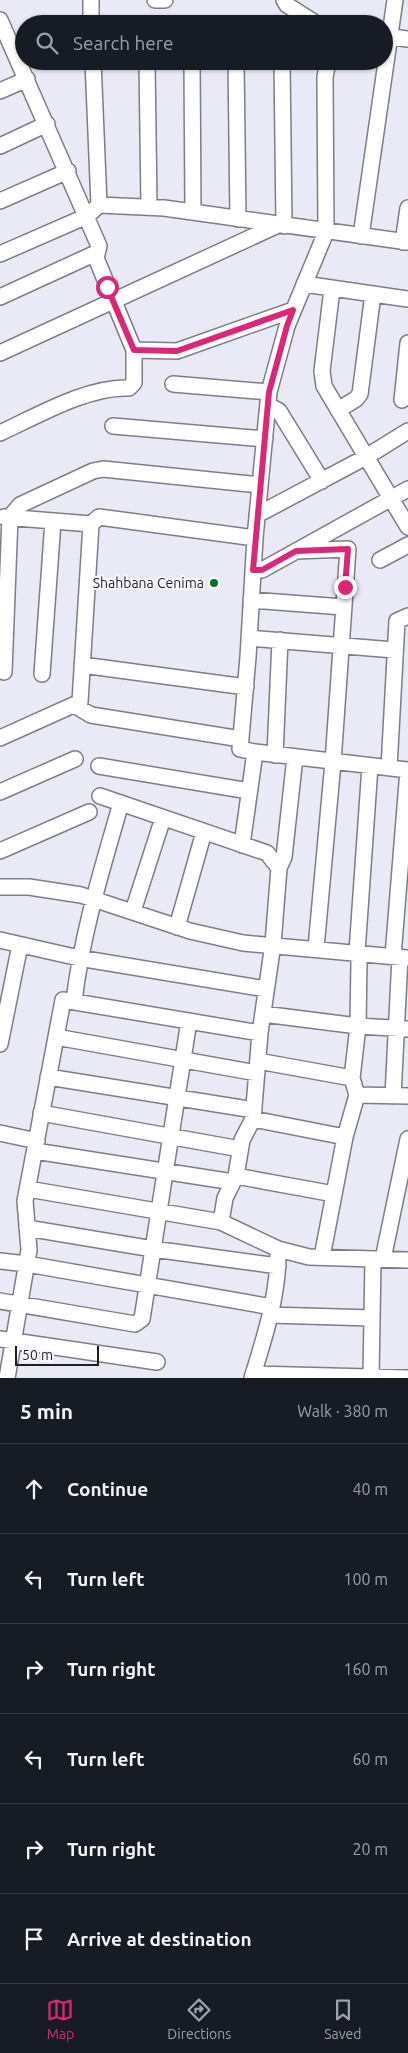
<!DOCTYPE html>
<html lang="en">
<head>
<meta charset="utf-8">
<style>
	body { margin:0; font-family:Ubuntu,sans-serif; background:#242831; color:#f1f3f6 }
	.scale { position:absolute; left:15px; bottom:12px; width:84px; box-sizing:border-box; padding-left:5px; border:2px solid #1e1e22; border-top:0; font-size:14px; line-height:18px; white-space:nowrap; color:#1e1e22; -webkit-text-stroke:4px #f7f7fe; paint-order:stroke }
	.stop { position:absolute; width:15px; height:15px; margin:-11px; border:4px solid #db2777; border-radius:50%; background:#fff }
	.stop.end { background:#db2777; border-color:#fff; box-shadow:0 1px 5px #0008 }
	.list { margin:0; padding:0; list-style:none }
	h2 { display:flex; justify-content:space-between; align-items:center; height:65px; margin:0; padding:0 20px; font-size:21px }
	h2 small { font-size:16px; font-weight:400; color:#9ea1a6 }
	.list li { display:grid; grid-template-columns:32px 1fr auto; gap:15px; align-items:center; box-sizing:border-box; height:90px; padding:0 20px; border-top:1px solid #363941 }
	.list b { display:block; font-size:19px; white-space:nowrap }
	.list em { font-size:16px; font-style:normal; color:#9ea1a6 }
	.icon { flex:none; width:28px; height:28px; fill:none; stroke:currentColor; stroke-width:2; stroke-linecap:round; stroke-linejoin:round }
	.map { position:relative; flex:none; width:408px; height:1378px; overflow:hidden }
	.search { position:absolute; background:#171b24; box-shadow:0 1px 4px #0004; left:15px; right:15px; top:15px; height:55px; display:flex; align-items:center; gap:12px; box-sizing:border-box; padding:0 18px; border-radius:28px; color:#9ea1a6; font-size:19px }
	.sheet { height:605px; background:#171b24 }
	nav { display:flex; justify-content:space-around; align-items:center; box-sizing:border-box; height:70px; border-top:1px solid #363941; background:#171b24; font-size:14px; color:#9ea1a6 }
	nav a { display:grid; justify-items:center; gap:2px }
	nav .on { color:#db2777 }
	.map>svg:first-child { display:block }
</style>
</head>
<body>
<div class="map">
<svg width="408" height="1378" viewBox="0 0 408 1378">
	<rect width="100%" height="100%" fill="#e9eaf5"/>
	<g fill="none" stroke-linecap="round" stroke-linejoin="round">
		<defs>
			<path id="minor" d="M91 0V24
				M155 0H165
				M284 0 287 5 317 24
				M0 20 99 246 96 258 134 350V383L129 388C88 386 37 416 0 433
				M384 36 408 39
				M93 61 99 205
				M147 61 149 207
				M192 61 193 212
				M236 61 238 219
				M282 61 284 226
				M0 91 27 79
				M0 146 47 124
				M0 201 68 171
				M361 236 395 0
				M403 242 408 208
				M0 254 87 216 99 205 164 208 408 242
				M304 284 408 299
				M332 289 322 371 324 386 408 527
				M0 297 96 253
				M134 350 177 351 293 310
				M0 353 278 225
				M173 384 269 392
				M402 400 408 343
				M268 405 279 411 322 481
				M338 410 356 399 360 394 373 294
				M113 426 265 439
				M257 515 366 457 408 431
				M4 517 91 524 99 517 255 538
				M296 551 348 549 333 762 316 948
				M380 560 408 545
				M253 569 262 570 408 489
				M251 600 343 607
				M249 638 394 650
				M82 665 246 687
				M4 672 10 517 20 505 93 471 103 469 260 485
				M42 674 53 521
				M74 705 91 715 241 739
				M0 738 80 702 91 524
				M255 752 240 749 248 657 255 538 269 392 287 326 326 232 325 77 328 61
				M275 755 280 640
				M99 766 249 791
				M389 768 397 621 408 616
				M0 792 75 759
				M100 796 267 853 279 868 273 944 260 1033 253 1119 242 1140 236 1176 225 1198 221 1222 278 1249C279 1293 265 1336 252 1378
				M242 845 255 752 408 770
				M0 851 89 812
				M279 868 284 857 295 757
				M0 887H29L81 895 190 931 243 943 408 958
				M133 911 163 818
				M177 927 204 832
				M0 940 79 958 266 989
				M393 956 408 770
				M74 1001C82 933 102 869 121 803
				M263 1014 358 1026 408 1029
				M56 1037 257 1073
				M0 1044 20 945
				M258 1061 352 1078
				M48 1077 254 1110
				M357 1095 408 1096
				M393 1096 400 957
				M41 1113 240 1149
				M253 1119 345 1137
				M0 1133 37 1141
				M35 1151 233 1182
				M236 1176 334 1194
				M28 1189 221 1222
				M27 1228 153 1249 278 1266
				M278 1249 309 1257 408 1260
				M322 1257 345 1137 357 1095 352 1078 358 1026 359 961 357 952 370 766
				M383 1259 408 1139
				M0 1261 27 1264 272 1307
				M0 1301 135 1324 142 1319 189 1021
				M270 1315 372 1318
				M0 1339 157 1362
				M253 1374 408 1378
				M7 1378 29 1250 25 1201 63 1000 260 1033
				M371 1378 373 1259"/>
		</defs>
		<use href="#minor" stroke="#7c7d86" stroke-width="18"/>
		<use href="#minor" stroke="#fff" stroke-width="15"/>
	</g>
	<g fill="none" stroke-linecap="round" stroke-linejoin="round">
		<path stroke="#db2777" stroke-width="6" d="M107 287 134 350 177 351 293 310 287 326 269 392 253 570H262L296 551 348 549 345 587"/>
	</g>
	<circle fill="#017225" stroke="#f7f7fe" stroke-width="2" cx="214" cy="583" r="5"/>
	<g text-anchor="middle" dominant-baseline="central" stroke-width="4" stroke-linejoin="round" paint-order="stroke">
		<g font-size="14" fill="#1e1e22" stroke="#f7f7fe" text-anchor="end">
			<text x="204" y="583">Shahbana Cenima</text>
		</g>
	</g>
</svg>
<div class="scale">50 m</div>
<div class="stop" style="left:107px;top:287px"></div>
<div class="stop end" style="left:345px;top:587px"></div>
<div class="search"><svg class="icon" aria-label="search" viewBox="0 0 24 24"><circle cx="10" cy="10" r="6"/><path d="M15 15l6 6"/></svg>Search here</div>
</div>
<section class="sheet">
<h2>5 min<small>Walk · 380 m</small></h2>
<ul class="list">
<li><svg class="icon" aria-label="ahead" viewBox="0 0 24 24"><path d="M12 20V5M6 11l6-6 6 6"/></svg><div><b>Continue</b></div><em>40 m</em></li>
<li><svg class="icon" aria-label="left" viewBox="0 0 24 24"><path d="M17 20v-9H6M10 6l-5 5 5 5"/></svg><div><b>Turn left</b></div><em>100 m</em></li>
<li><svg class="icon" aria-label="right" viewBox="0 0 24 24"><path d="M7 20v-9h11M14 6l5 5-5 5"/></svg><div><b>Turn right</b></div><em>160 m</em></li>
<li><svg class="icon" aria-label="left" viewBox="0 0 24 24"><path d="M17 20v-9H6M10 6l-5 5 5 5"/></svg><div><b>Turn left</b></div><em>60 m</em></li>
<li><svg class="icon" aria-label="right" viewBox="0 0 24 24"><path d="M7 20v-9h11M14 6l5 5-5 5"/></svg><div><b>Turn right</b></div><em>20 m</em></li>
<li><svg class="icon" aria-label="arrive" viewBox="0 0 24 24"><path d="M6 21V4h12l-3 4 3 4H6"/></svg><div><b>Arrive at destination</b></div></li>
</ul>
</section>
<nav>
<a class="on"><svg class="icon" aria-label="map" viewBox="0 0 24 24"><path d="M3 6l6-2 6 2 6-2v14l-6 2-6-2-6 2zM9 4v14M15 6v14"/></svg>Map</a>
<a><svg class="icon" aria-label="directions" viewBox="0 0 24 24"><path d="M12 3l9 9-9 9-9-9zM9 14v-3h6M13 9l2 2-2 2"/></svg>Directions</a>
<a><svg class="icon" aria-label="saved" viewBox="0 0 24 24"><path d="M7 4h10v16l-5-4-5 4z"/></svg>Saved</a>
</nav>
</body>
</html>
